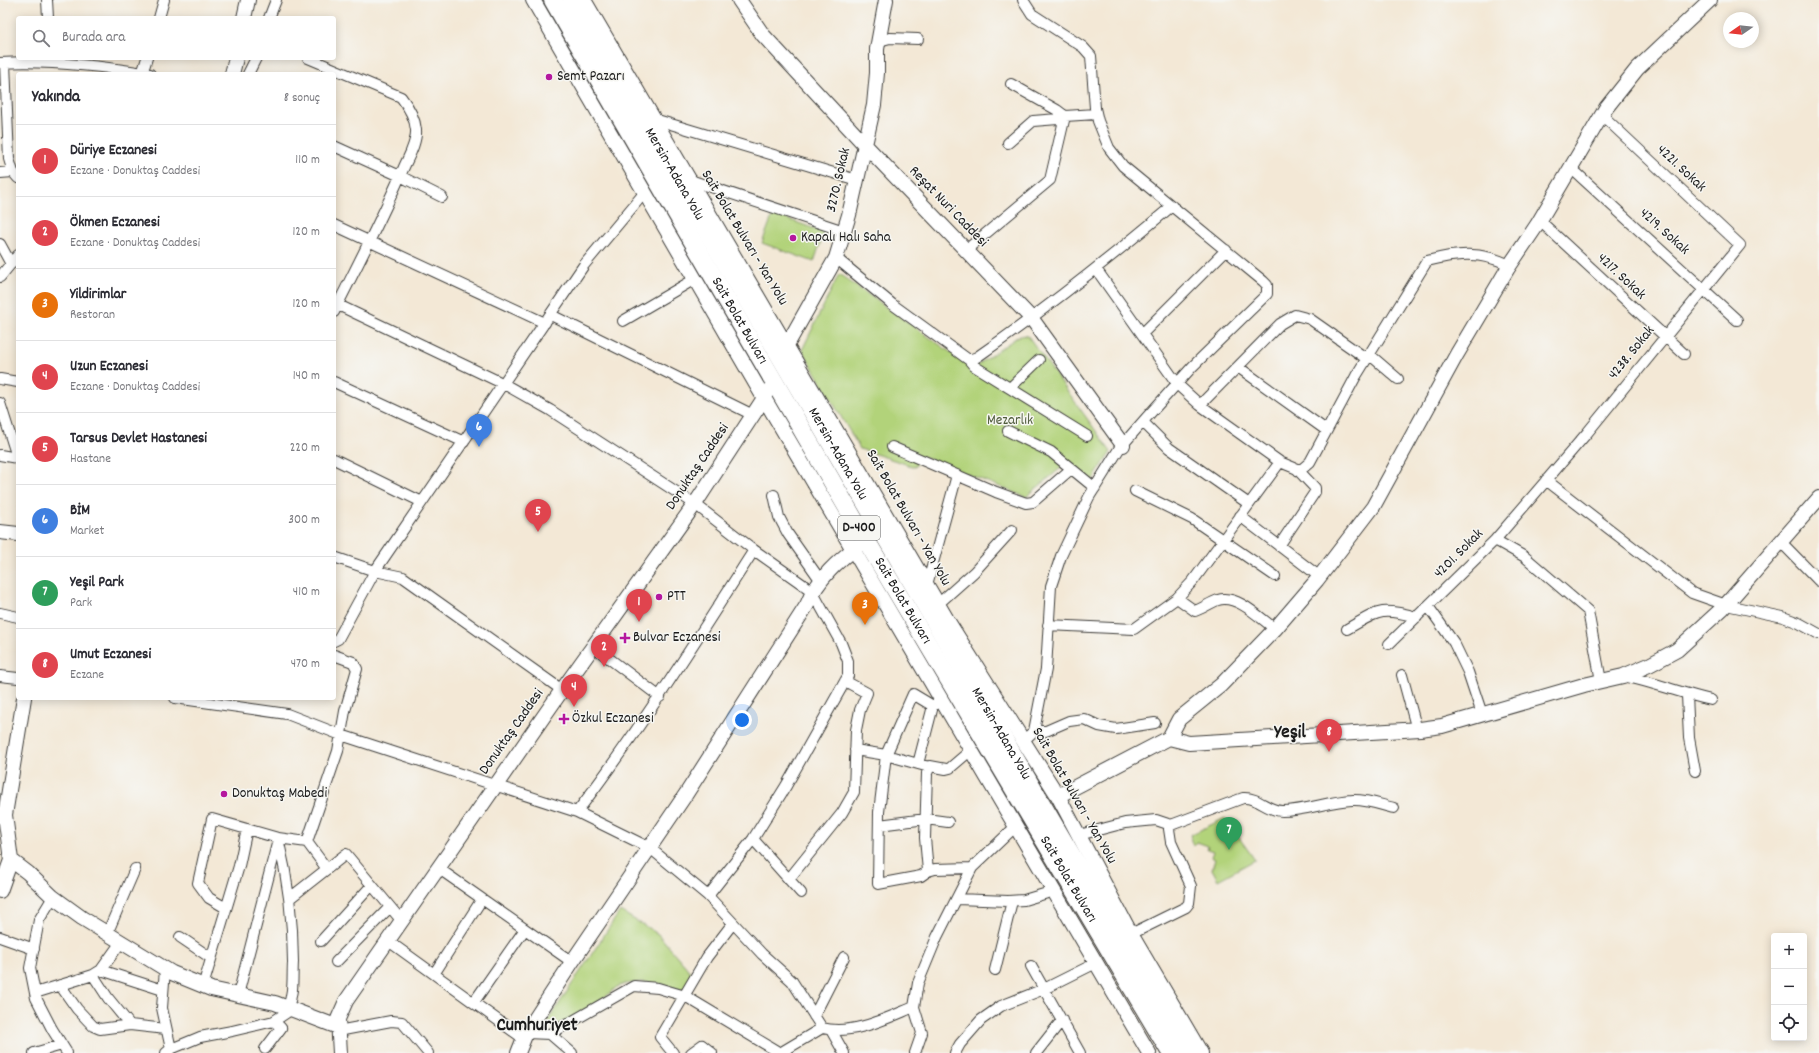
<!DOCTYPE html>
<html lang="tr">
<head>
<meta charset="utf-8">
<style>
	body { margin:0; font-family:Dekko,sans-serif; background:#f7f7f7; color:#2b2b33 }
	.controls { position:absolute; right:12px; bottom:12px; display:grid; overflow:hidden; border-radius:4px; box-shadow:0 2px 10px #0003 }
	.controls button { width:36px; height:36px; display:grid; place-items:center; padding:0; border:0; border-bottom:1px solid #e1e1e2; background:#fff; color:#2b2b33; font:20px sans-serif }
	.compass { position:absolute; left:1723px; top:12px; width:36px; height:36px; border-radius:50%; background:#fff; box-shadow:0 2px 10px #0003; rotate:256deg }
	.you { position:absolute; left:742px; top:720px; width:14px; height:14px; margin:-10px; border:3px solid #fff; border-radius:50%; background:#1a73e8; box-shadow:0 0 0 6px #1a73e833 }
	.badge { display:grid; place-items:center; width:26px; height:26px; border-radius:50%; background:#b5179e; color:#fff; font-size:13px; font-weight:700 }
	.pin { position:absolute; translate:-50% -33px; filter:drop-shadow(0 1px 2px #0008) }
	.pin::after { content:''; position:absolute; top:21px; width:14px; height:12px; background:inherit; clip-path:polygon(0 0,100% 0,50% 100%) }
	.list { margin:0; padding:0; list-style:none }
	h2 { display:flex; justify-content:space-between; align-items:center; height:52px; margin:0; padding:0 16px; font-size:17px }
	h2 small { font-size:13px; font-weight:400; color:#7c7c81 }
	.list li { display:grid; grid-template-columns:26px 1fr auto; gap:12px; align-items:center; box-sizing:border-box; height:72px; padding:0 16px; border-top:1px solid #e1e1e2 }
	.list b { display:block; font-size:15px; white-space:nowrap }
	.list p { margin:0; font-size:13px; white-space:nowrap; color:#7c7c81 }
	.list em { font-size:13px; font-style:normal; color:#7c7c81 }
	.icon { flex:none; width:22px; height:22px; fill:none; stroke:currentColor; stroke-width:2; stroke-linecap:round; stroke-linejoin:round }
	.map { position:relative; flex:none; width:1819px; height:1053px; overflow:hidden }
	.search { position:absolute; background:#fff; box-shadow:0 2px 10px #0003; left:16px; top:16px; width:320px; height:44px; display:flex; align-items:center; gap:10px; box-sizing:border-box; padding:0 14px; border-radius:4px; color:#7c7c81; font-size:15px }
	.panel { position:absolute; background:#fff; box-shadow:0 2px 10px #0003; left:16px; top:72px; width:320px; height:628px; border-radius:4px }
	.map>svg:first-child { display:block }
</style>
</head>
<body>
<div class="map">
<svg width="1819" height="1053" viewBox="0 0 1819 1053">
	<rect width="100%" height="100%" fill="#f6f6f2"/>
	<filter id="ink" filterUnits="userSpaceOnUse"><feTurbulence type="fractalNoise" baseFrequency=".025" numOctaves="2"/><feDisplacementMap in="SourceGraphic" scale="8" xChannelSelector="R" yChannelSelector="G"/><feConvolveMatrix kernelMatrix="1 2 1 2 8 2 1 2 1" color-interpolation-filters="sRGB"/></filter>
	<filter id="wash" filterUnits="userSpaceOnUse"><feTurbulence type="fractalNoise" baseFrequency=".012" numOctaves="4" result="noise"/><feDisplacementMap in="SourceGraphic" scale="16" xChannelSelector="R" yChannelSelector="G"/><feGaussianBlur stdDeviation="0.9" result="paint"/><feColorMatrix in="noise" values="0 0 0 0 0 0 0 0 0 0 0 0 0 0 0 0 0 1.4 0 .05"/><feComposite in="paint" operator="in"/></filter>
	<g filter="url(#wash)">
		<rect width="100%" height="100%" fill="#f3e8d6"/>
		<path fill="#b2d37a" stroke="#67784b" d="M773 214 824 232 814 262 762 243Z
			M839 274 973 368 1020 335 1028 336 1111 452 1090 484 1062 467 1026 497 921 456 915 467 860 449 802 350Z
			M1225 818 1255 860 1218 880 1212 869 1215 859 1211 857 1213 851 1207 849 1208 846 1197 842 1194 846 1190 835Z
			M620 911 658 934 693 975 685 989 681 990 661 984 642 982 625 984 617 987 604 998 561 1025 555 1026 547 1022Z"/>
	</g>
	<g filter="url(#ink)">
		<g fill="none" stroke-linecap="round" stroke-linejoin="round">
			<defs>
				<path id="street" d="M47 0 48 18
					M1023 0 1032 14 1083 47 1091 56 1095 108 1098 121 1109 148 1123 166 1263 281 1267 285V294L1193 366 1146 418 1119 449 1089 497 1061 556 1051 586 1046 669 1034 731 1023 741
					M159 18 164 0
					M269 18 276 0
					M879 41 890 38 918 39
					M308 58 401 97C408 106 415 118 416 130 417 142 409 156 404 167 383 216 358 264 334 312
					M0 63C50 60 101 66 150 74
					M5 63 9 159 13 172 18 178
					M142 74 147 58
					M248 74 256 58
					M1011 84 1057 110 1065 116 1096 114
					M654 119 857 180
					M1008 143 1033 121 1058 119 1065 116
					M334 146 400 176 442 197
					M1571 168 1737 320
					M0 173 13 172
					M690 180 844 231
					M1539 220 1684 354
					M334 225 545 323
					M0 244 11 264
					M966 250 1050 180 1065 116
					M836 258 892 304 969 360 974 366 1087 436
					M1096 269 1178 385 1200 405 1280 462 1297 469H1302L1310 462 1356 376 1427 261C1457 253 1480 251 1510 265
					M0 277 18 255
					M334 303 504 384 550 410 695 504 754 550 812 591 841 643 848 661V676L786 786 753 839 708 896
					M551 315 753 415
					M623 321 695 279
					M1142 334 1226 250
					M1369 354 1398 379
					M969 360 977 357C1045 310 1109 259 1172 206
					M1238 367 1326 430
					M0 379 18 382
					M334 382 464 442
					M1010 388 1039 360
					M0 403 18 460
					M1200 405 1280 324 1295 315 1310 319 1367 359
					M1143 422 1169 448 1249 504
					M1008 431 1051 452 1095 488
					M892 447 996 492 1026 503 1033 502 1071 469
					M0 455 17 458
					M334 459 422 502
					M1546 480 1692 593 1726 605 1783 617 1799 623 1819 634
					M1135 491 1192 519 1275 576
					M774 495 779 517 788 534 821 581
					M1240 516 1320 577
					M1495 540 1525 557 1588 611 1601 681
					M1781 542 1819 581
					M1279 546 1315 492V488L1297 469
					M334 557 375 571 403 577 562 690
					M927 585 957 475
					M1177 598 1195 611C1203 608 1210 603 1218 600 1237 594 1260 618 1275 629
					M938 604 974 572 1012 530
					M1428 606 1454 643 1468 672 1482 714
					M0 613 18 617
					M1048 625 1134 629 1177 598 1193 581 1280 462
					M1347 629C1379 611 1379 607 1417 617
					M334 641 338 639 375 571 584 265 645 192
					M1389 644 1495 540 1587 433 1740 245 1602 115
					M594 647 660 697
					M1402 675 1417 730
					M0 676 18 678
					M1623 676C1653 682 1681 693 1711 700
					M1687 695 1689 738 1695 771
					M175 698 287 714 341 735 577 812 650 848 708 896 762 954 792 981 822 1028
					M933 706 913 694 886 755 879 812 878 884 921 876 928 871 935 869 972 868
					M1034 731H1046L1069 721 1084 719 1099 726 1116 729 1155 723
					M855 750 886 755 929 767
					M918 764 933 706 938 703
					M577 812C641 728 697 639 754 550
					M879 825 926 819 948 822
					M1079 835 1125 823 1156 820 1171 825
					M278 838C288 879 293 919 293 962 292 979 294 991 288 1007
					M753 839 801 893
					M307 842 327 869
					M438 868 572 962
					M928 871 925 838 927 773 930 766 946 769 950 768 971 750
					M789 879 842 813 854 792 856 730 860 710 867 693 845 681
					M53 897 39 920 30 968 36 998 52 1029 67 1053
					M290 898 346 854 401 920
					M957 899 1008 901 1024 900 1054 891
					M226 908 209 898 198 883 212 819 278 838 307 842 338 751 345 711 357 669 353 662 334 655
					M107 934 135 869
					M1131 934 1186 907 1189 903 1191 886 1171 842 1169 829 1171 825 1243 798C1259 797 1267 811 1282 811 1306 811 1329 801 1352 800 1366 799 1381 805 1394 808
					M0 937 34 949
					M180 937 211 958
					M387 940 524 1039
					M321 941 372 885
					M336 962 390 907
					M1031 966 1080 1053
					M165 969 162 1008 171 1049
					M101 970 163 990
					M995 970 1012 901
					M434 974 482 899
					M93 975 108 998 130 1025
					M60 985 77 1009 93 1026 100 1029 130 1025 166 1029
					M203 986 239 866 247 829
					M35 993 93 975 101 970 121 942
					M238 995 278 840
					M474 1002 525 929
					M814 1016 844 957
					M831 1030 844 1053
					M338 1031 391 1021 402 1022 428 1053
					M526 1033 550 1034 572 1053
					M550 1034 634 986 658 988 685 996 780 1053
					M265 1049 281 1028 274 1021
					M34 1053 62 1045
					M166 1053 171 1049 200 1037 232 1031 274 1021 292 1009
					M673 1053 660 1037 707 957 733 923
					M691 1053 702 1045 712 1053
					M780 1053 822 1028C852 1036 887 1018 914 1007
					M915 1053 922 1033 914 1007 918 983 937 937 972 868 1016 826
					M955 1053 960 1044 981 1020 1001 1006 1044 989 1096 963
					M1036 1053 1062 1020"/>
				<path id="secondary" d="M533 0 764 398 1149 1053
					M584 0 949 623 1058 796 1131 934 1201 1053
					M739 0 763 35 865 145 1032 319 1123 445
					M244 18 248 0
					M232 74 236 58
					M785 353 787 345 836 258 849 215 874 105 877 73V49L886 0
					M0 532 18 534
					M1169 738 1189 743 1420 729 1442 726 1584 685 1623 676 1649 665 1677 650 1723 608 1819 498
					M1058 796 1169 738 1179 719 1221 685 1275 629 1317 580 1373 507 1457 354 1508 268 1537 225 1606 108 1637 69 1710 0
					M11 860 28 873 53 897 82 918 172 973 211 989 275 1003 338 1027
					M0 891 11 860 5 815 24 698
					M340 1053 338 1019 346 1001 562 690 695 504 764 398 767 391
					M518 1053 526 1033 572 962 686 794 807 605C817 579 839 560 860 544"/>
				<g id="highway">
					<path id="s1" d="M553 0 866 540 1171 1053"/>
					<path id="s2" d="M572 0 1187 1053"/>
				</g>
			</defs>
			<use href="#street" stroke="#3c3b38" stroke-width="12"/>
			<use href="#secondary" stroke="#3c3b38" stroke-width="16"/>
			<use href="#highway" stroke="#3c3b38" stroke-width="20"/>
			<use href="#street" stroke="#fff" stroke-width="10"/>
			<use href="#secondary" stroke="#fff" stroke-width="14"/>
			<use href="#highway" stroke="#fff" stroke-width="18"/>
		</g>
	</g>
	<g fill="#b5179e" stroke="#f6f6f2" stroke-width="1.5">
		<circle cx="549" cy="77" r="4"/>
		<circle cx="793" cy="238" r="4"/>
		<circle cx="659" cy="597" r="4"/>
		<path d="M623 632h4v4h4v4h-4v4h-4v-4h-4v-4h4z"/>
		<path d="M562 713h4v4h4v4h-4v4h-4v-4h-4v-4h4z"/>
		<circle cx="224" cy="794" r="4"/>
	</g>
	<g text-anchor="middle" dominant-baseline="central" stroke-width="3" stroke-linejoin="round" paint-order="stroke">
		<rect fill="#f6f6f2" stroke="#5d5d5c" stroke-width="1" x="838" y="516" width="42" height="24" rx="3"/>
		<g font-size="14" font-weight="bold" fill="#1c1c1c">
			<text x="859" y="528">D-400</text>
		</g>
		<g font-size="15" fill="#1c1c1c" stroke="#f6f6f2" text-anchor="start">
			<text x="557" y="77">Semt Pazarı</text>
			<text x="801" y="238">Kapalı Halı Saha</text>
			<text x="667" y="597">PTT</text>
			<text x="633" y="638">Bulvar Eczanesi</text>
			<text x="572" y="719">Özkul Eczanesi</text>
			<text x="232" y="794">Donuktaş Mabedi</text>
		</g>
		<g font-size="15" fill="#1c1c1c" stroke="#f6f6f2">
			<text transform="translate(1681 169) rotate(43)">4221. Sokak</text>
			<text stroke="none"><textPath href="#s2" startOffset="202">Mersin-Adana Yolu</textPath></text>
			<text transform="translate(839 180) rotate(-77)">3270. Sokak</text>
			<text transform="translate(948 207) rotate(46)">Reşat Nuri Caddesi</text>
			<text transform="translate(1664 232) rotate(42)">4219. Sokak</text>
			<text transform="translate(744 238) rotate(59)">Sait Bolat Bulvarı - Yan Yolu</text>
			<text transform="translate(1621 277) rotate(43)">4217. Sokak</text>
			<text stroke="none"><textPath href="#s1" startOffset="371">Sait Bolat Bulvarı</textPath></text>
			<text transform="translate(1632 353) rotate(-51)">4238. Sokak</text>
			<text stroke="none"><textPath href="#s2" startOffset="526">Mersin-Adana Yolu</textPath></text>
			<text transform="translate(698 467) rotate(-56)">Donuktaş Caddesi</text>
			<text transform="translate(908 518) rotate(60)">Sait Bolat Bulvarı - Yan Yolu</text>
			<text transform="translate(1459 554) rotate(-45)">4201. Sokak</text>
			<text stroke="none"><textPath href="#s1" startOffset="695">Sait Bolat Bulvarı</textPath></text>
			<text transform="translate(512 732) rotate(-55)">Donuktaş Caddesi</text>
			<text stroke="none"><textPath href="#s2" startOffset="850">Mersin-Adana Yolu</textPath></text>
			<text transform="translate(1074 796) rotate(60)">Sait Bolat Bulvarı - Yan Yolu</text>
			<text stroke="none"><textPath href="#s1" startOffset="1019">Sait Bolat Bulvarı</textPath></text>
		</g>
		<g font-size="15" fill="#505c3d" stroke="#f6f6f2">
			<text x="1010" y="421">Mezarlık</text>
		</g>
		<g font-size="19" font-weight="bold" fill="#1c1c1c" stroke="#f6f6f2">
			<text x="1290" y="733">Yeşil</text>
			<text x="537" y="1026">Cumhuriyet</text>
		</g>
	</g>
</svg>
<div class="controls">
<button>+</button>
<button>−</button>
<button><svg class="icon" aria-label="locate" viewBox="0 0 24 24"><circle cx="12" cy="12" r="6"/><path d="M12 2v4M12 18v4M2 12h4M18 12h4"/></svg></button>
</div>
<svg class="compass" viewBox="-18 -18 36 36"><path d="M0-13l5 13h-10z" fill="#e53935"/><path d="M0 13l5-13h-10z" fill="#7c7c81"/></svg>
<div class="you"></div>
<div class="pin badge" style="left:639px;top:622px;background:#e0444e">1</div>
<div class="pin badge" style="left:604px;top:667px;background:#e0444e">2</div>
<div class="pin badge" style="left:865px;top:625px;background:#e8710a">3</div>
<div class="pin badge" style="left:574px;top:707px;background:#e0444e">4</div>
<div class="pin badge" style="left:538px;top:532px;background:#e0444e">5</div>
<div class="pin badge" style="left:479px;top:447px;background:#3f7fe0">6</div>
<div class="pin badge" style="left:1229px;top:850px;background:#2e9e5b">7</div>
<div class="pin badge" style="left:1329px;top:752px;background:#e0444e">8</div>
<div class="search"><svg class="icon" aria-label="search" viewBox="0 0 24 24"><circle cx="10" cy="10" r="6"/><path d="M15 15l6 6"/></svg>Burada ara</div>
<section class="panel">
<h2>Yakında<small>8 sonuç</small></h2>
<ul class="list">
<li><span class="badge" style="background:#e0444e">1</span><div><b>Düriye Eczanesi</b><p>Eczane · Donuktaş Caddesi</p></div><em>110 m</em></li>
<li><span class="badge" style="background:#e0444e">2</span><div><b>Ökmen Eczanesi</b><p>Eczane · Donuktaş Caddesi</p></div><em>120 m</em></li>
<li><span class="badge" style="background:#e8710a">3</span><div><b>Yildirimlar</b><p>Restoran</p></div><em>120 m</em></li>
<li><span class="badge" style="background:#e0444e">4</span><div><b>Uzun Eczanesi</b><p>Eczane · Donuktaş Caddesi</p></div><em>140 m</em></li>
<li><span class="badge" style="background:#e0444e">5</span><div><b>Tarsus Devlet Hastanesi</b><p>Hastane</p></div><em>220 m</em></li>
<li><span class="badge" style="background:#3f7fe0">6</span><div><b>BİM</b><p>Market</p></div><em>300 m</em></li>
<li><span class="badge" style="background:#2e9e5b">7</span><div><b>Yeşil Park</b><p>Park</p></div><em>410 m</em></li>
<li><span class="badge" style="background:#e0444e">8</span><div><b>Umut Eczanesi</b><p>Eczane</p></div><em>470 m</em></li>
</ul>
</section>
</div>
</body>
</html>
